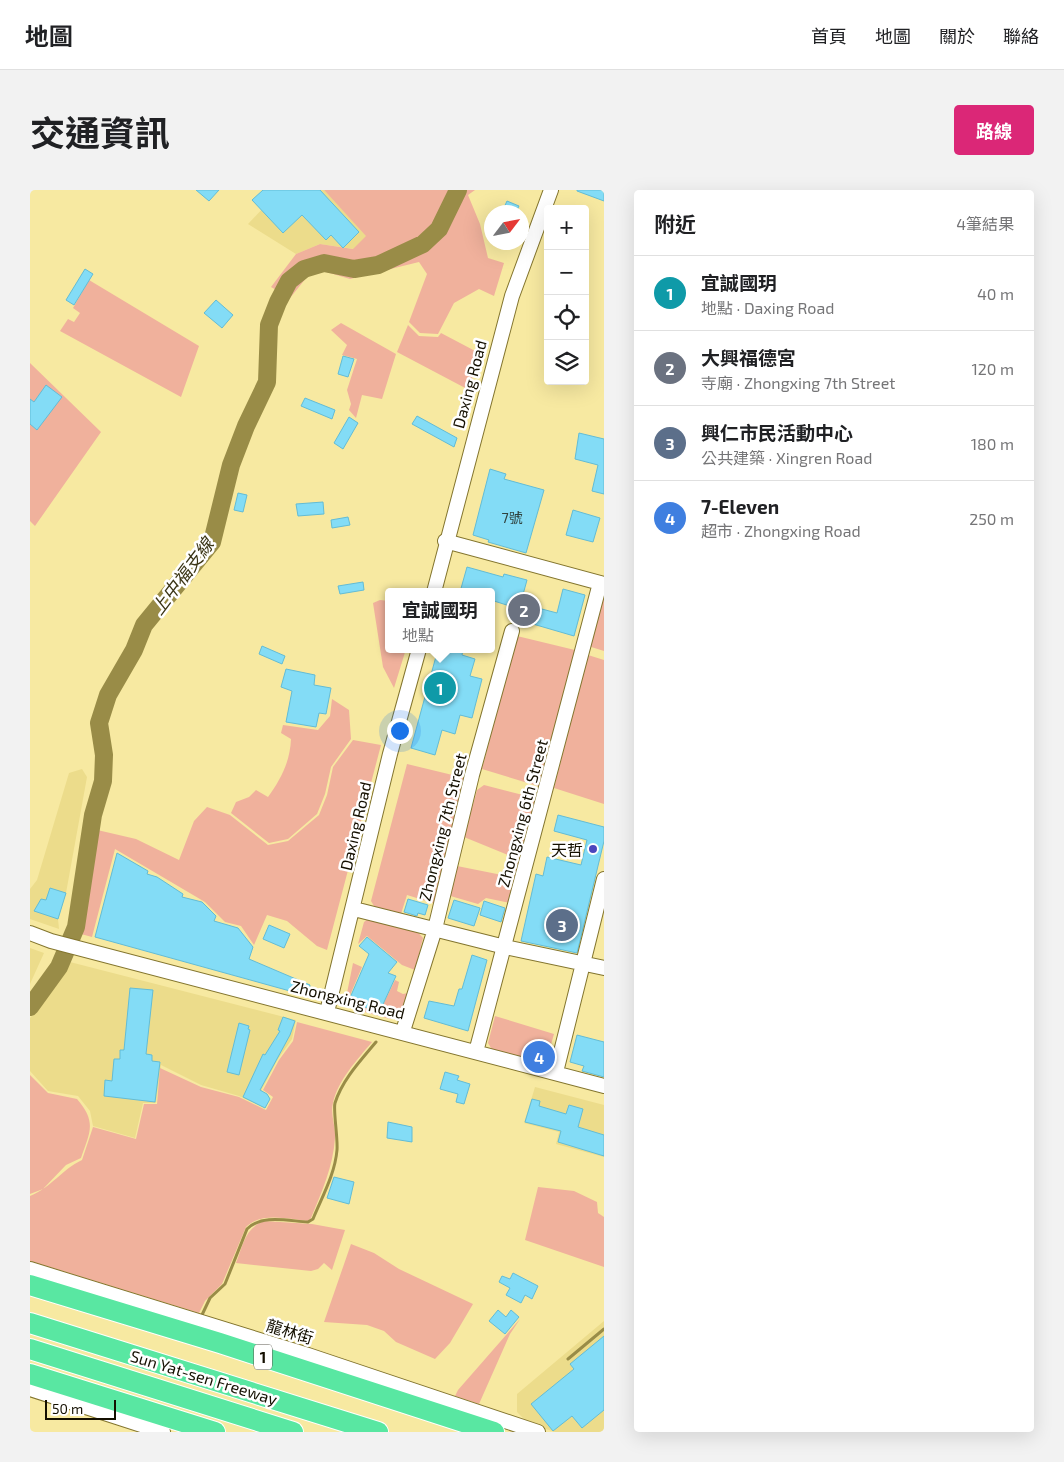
<!DOCTYPE html>
<html lang="zh-TW">
<head>
<meta charset="utf-8">
<style>
	body { margin:0; font-family:"Exo 2","Noto Sans TC",sans-serif; background:#f2f2f2; color:#202124 }
	.controls { position:absolute; right:15px; top:15px; display:grid; overflow:hidden; border-radius:5px; box-shadow:0 5px 20px #0002 }
	.controls button { width:45px; height:45px; display:grid; place-items:center; padding:0; border:0; border-bottom:1px solid #e0e0e0; background:#fff; color:#202124; font:25px sans-serif }
	.compass { position:absolute; left:454px; top:15px; width:45px; height:45px; border-radius:50%; background:#fff; box-shadow:0 5px 20px #0002; rotate:58deg }
	.scale { position:absolute; left:15px; bottom:12px; width:71px; box-sizing:border-box; padding-left:5px; border:2px solid #140f00; border-top:0; font-size:14px; line-height:18px; white-space:nowrap; color:#140f00; -webkit-text-stroke:4px #fff; paint-order:stroke }
	.you { position:absolute; left:369px; top:540px; width:18px; height:18px; margin:-12px; border:4px solid #fff; border-radius:50%; background:#1a73e8; box-shadow:0 0 0 8px #1a73e833 }
	.badge { display:grid; place-items:center; width:32px; height:32px; border-radius:50%; background:#db2777; color:#fff; font-size:16px; font-weight:700 }
	.pin { position:absolute; translate:-50% -50%; border:2px solid #fff; box-shadow:0 1px 5px #0006 }
	.popup { position:absolute; left:355px; top:398px; width:110px; height:65px; box-sizing:border-box; display:grid; place-content:center; border-radius:5px; background:#fff; filter:drop-shadow(0 1px 4px #0005); font-size:16px; white-space:nowrap; color:#757577 }
	.popup b { font-size:19px; color:#202124 }
	.popup::after { content:''; position:absolute; left:50%; top:100%; margin-left:-10px; border:10px solid transparent; border-top-color:#fff }
	.list { margin:0; padding:0; list-style:none }
	h2 { display:flex; justify-content:space-between; align-items:center; height:65px; margin:0; padding:0 20px; font-size:21px }
	h2 small { font-size:16px; font-weight:400; color:#757577 }
	.list li { display:grid; grid-template-columns:32px 1fr auto; gap:15px; align-items:center; box-sizing:border-box; height:75px; padding:0 20px; border-top:1px solid #e0e0e0 }
	.list b { display:block; font-size:19px; white-space:nowrap }
	.list p { margin:0; font-size:16px; white-space:nowrap; color:#757577 }
	.list em { font-size:16px; font-style:normal; color:#757577 }
	.icon { flex:none; width:28px; height:28px; fill:none; stroke:currentColor; stroke-width:2; stroke-linecap:round; stroke-linejoin:round }
	.map { position:relative; flex:none; width:574px; height:1242px; overflow:hidden; border-radius:5px }
	header { display:flex; align-items:center; gap:30px; box-sizing:border-box; height:70px; padding:0 25px; background:#fff; border-bottom:1px solid #e0e0e0 }
	header strong { font-size:24px }
	nav { display:flex; gap:28px; margin-inline-start:auto; font-size:18px }
	.intro { display:flex; align-items:center; justify-content:space-between; box-sizing:border-box; height:120px; padding:0 30px }
	h1 { margin:0; font-size:35px }
	.button { padding:12px 22px; border-radius:5px; background:#db2777; color:#fff; font-size:18px; font-weight:700 }
	main { display:flex; gap:30px; padding:0 30px }
	aside { flex:1; background:#fff; border-radius:5px; box-shadow:0 5px 20px #0002 }
	.map>svg:first-child { display:block }
</style>
</head>
<body>
<header>
<strong>地圖</strong>
<nav><a>首頁</a><a>地圖</a><a>關於</a><a>聯絡</a></nav>
</header>
<div class="intro"><h1>交通資訊</h1><a class="button">路線</a></div>
<main>
<div class="map">
<svg width="574" height="1242" viewBox="0 0 574 1242">
	<rect width="100%" height="100%" fill="#f7e9a1"/>
	<path fill="#ecdc8b" d="M250 0H294L337 46 324 59 290 54 266 64 218 34Z
		M52 579 57 587 36 703 28 729 29 739 0 729V699L7 690 39 583Z
		M0 758 14 763 0 794Z
		M36 771 266 830 262 849 248 869 231 901 240 909 235 918 209 906 171 895 131 875 126 913H113L105 948 63 936 60 921 48 906 18 901 0 881V828L9 818Z
		M505 897 574 915V967L526 954 529 942 494 933Z
		M574 1131V1242H525L498 1233 487 1222V1204Z"/>
	<path fill="#f0b19c" d="M294 0H445L438 5 450 34 458 68 474 73 464 106 449 99 424 113 408 144 390 143 379 132 397 84 389 72 320 89 293 81 277 87 260 108 241 97 266 64 290 54 323 59 336 46Z
		M59 90 169 156 151 207 30 141 38 129 44 132 50 123 43 118Z
		M311 133 366 164 352 209 332 205 326 228 319 220 321 214 317 200 327 169 312 165 317 155 301 140Z
		M378 135 389 146 408 147 411 143 449 163 439 200 367 162Z
		M0 173 71 242 5 336 0 331Z
		M574 400V461L558 456Z
		M350 410 359 411V459H376L364 498 353 477 343 413Z
		M487 446 549 461 511 597 452 579Z
		M558 465 574 470V614L524 598Z
		M302 509 319 520 321 549 301 577 295 604 287 624 258 649 239 653 201 623 206 612 219 607 226 600 238 607C251 589 260 572 261 549L251 543 253 535 288 540 300 526Z
		M323 550 351 555 297 760 287 756 257 731 237 725 224 755 211 736 195 732 175 712 85 659 62 747 51 744 54 737 63 639 106 649 149 670 164 631 177 617 200 625 238 655 258 651 289 625 297 605 303 577Z
		M377 574 439 589 406 714 377 705 370 727 347 721 341 711Z
		M454 595 501 607 507 616 480 713 456 708 448 714 417 705 427 676 472 685 478 665 434 647 447 600Z
		M342 726 386 740 393 748 385 780 372 775 337 746 328 754 334 732Z
		M323 773 332 777 318 810 349 823 365 790 369 792 367 801 373 804 378 803 373 823 360 829 324 819 318 814 316 808Z
		M465 826 524 844 517 868 509 874 464 863 458 853Z
		M267 832 342 852C327 870 308 890 303 913 300 924 306 937 305 948 303 977 292 1001 281 1028L278 1031C257 1029 231 1022 216 1037L192 1094 175 1111 169 1123 0 1071V1006C22 997 31 980 52 970L63 937 106 949 114 914H127L130 878 171 897 209 907 236 920 243 907 233 900 249 870 263 851Z
		M0 885 18 903 47 909C67 932 60 942 51 968L36 975 13 999 0 1004Z
		M508 997 544 1001 567 1012 568 1023 574 1027V1077L495 1050Z
		M234 1031 282 1034 315 1040 302 1080 294 1073 288 1079 281 1081 206 1073C213 1055 215 1038 234 1031Z
		M321 1054 344 1063 369 1079 443 1114 420 1153 405 1169 366 1152 354 1141 337 1135 294 1132Z
		M490 1129 480 1144 449 1214 425 1206 428 1200Z"/>
	<g fill="none" stroke-linecap="round" stroke-linejoin="round">
		<path stroke="#998c47" stroke-width="3" d="M171 1127 180 1108 195 1094 217 1039C232 1024 258 1031 278 1032L283 1029C292 1007 305 984 307 960 308 948 303 920 305 913 312 890 331 870 346 852
			M538 1169 574 1139"/>
		<path stroke="#998c47" stroke-width="18" d="M0 817 29 777 46 737 63 625 73 591 74 565 69 533 78 505 104 460 114 435 182 352 201 275 216 236 237 192 239 135 248 112 259 91 274 79 294 73 324 79 348 75 393 54 409 39 428 0"/>
	</g>
	<path fill="#83dcf6" stroke="#63bcd5" d="M166 0H189L179 11Z
		M233 0H290L329 42 313 58 301 45 296 50 272 25 253 43 222 10Z
		M547 0H574V11L547 1Z
		M477 11 489 16 486 22H472Z
		M55 79 63 84 44 115 36 110Z
		M186 110 203 125 192 138 174 123Z
		M313 166 324 169 318 187 308 184Z
		M16 195 32 207 7 240 0 234V209L4 212Z
		M275 208 305 220 302 229 271 216Z
		M387 226 427 248 424 257 382 234Z
		M319 227 328 233 313 259 304 253Z
		M549 243 574 249V304L562 301 568 275 545 269Z
		M460 279 476 284 474 289 514 300 496 363 458 352 459 350 443 345Z
		M208 303 217 305 213 322 204 320Z
		M293 312 294 324 268 326 266 314Z
		M543 320 570 328 563 352 536 345Z
		M318 327 320 335 302 338 301 330Z
		M437 377 473 387 474 384 497 390 489 419 461 410V402H430Z
		M333 392 334 400 310 404 308 396Z
		M533 399 555 405 544 446 496 432 497 426 490 424 493 414 527 423Z
		M232 456 255 466 252 474 229 464Z
		M408 459H433L432 465 445 469 440 486 452 489 442 528 430 525 425 544 412 540 405 565 381 558Z
		M256 479 285 485 284 495 301 498 296 524 289 523 286 537 256 532 262 501 251 497Z
		M528 625 574 637V651L547 763 491 751 506 684 513 686 517 667 551 675 557 650 524 641Z
		M87 663 118 681 117 684 127 687 153 704 152 707 172 712 186 726 184 731 208 738 223 757 219 769 280 795 278 806 65 747Z
		M20 698 36 703 28 729 4 721 11 709 16 710Z
		M378 709 398 715 395 725 388 723 387 726 374 722Z
		M424 710 450 718 444 736 418 728Z
		M454 711 475 718 471 732 450 725Z
		M239 735 260 744 254 758 233 749Z
		M337 747 367 772 358 783 366 786 349 823 319 810 339 764 329 756Z
		M442 765 457 770 438 841 394 828 399 811 424 816 429 799H432Z
		M100 798 123 800 116 864 122 865V871L130 872 125 912 74 906 75 890 82 891 84 869H90V860H94Z
		M253 827 265 831 260 845 230 900 237 904 240 909 235 918 213 907 233 864 235 865 250 841 248 840Z
		M209 833 219 836 218 839 220 840 209 885 197 882Z
		M547 845 574 852V887L552 881 554 876 540 872Z
		M415 882 429 886 427 890 440 894 434 914 426 912 428 904 410 899Z
		M502 909 510 911 509 916 536 924 539 915 553 919 548 937 574 945V966L528 952 531 941 495 932Z
		M358 932 382 937V952L357 948Z
		M304 987 324 992 319 1014 297 1008Z
		M483 1083 508 1096 502 1109 495 1105 491 1113 476 1105 480 1098 469 1092 472 1086 480 1089Z
		M468 1120 476 1127 481 1120 489 1127 475 1144 459 1131Z
		M574 1146V1220L552 1238 542 1226 523 1241 501 1214 544 1179 540 1174Z"/>
	<g fill="none" stroke-linecap="round" stroke-linejoin="round">
		<defs>
			<path id="minor" d="M415 351 574 394
				M404 402 482 106 521 0
				M324 719 475 757 574 778
				M0 743 21 751 574 896
				M297 822 360 564 389 459
				M373 841 405 739 442 585 482 441
				M446 862 570 393
				M526 882 574 689
				M0 1079 278 1165 508 1242
				M0 1199 133 1242"/>
			<path id="highway" d="M0 1095 190 1153 464 1242
				M0 1133 348 1242
				M0 1159 263 1242
				M0 1184 185 1242"/>
		</defs>
		<use href="#minor" stroke="#83752e" stroke-width="16"/>
		<use href="#highway" stroke="#fff" stroke-width="22"/>
		<use href="#minor" stroke="#fff" stroke-width="14"/>
		<use href="#highway" stroke="#59e7a2" stroke-width="20"/>
	</g>
	<circle fill="#4b46bd" stroke="#fff" stroke-width="2" cx="563" cy="659" r="5"/>
	<g text-anchor="middle" dominant-baseline="central" stroke-width="5" stroke-linejoin="round" paint-order="stroke">
		<g font-size="14" fill="#30423e">
			<text x="482" y="327">7號</text>
		</g>
		<rect fill="#fff" stroke="#5a574c" stroke-width="1" x="224" y="1154.5" width="18" height="25" rx="4"/>
		<g font-size="15" font-weight="bold" fill="#140f00">
			<text x="233" y="1167">1</text>
		</g>
		<g font-size="16" fill="#140f00" stroke="#fff">
			<text transform="translate(439 194) rotate(-75)">Daxing Road</text>
			<text transform="translate(492 623) rotate(-75)">Zhongxing 6th Street</text>
			<text transform="translate(325 636) rotate(-77)">Daxing Road</text>
			<text transform="translate(412 637) rotate(-76)">Zhongxing 7th Street</text>
			<text transform="translate(318 809) rotate(14)">Zhongxing Road</text>
			<text transform="translate(260 1141) rotate(17)">龍林街</text>
			<text transform="translate(174 1187) rotate(17)">Sun Yat-sen Freeway</text>
		</g>
		<g font-size="16" fill="#140f00" stroke="#fff" text-anchor="end">
			<text x="553" y="659">天哲</text>
		</g>
		<g font-size="18" font-style="italic" fill="#3b3516" stroke="#fff">
			<text transform="translate(152 386) rotate(-53)">上中福支線</text>
		</g>
	</g>
</svg>
<div class="controls">
<button>+</button>
<button>−</button>
<button><svg class="icon" aria-label="locate" viewBox="0 0 24 24"><circle cx="12" cy="12" r="6"/><path d="M12 2v4M12 18v4M2 12h4M18 12h4"/></svg></button>
<button><svg class="icon" aria-label="layers" viewBox="0 0 24 24"><path d="M12 4l9 5-9 5-9-5zM3 14l9 5 9-5"/></svg></button>
</div>
<svg class="compass" viewBox="-18 -18 36 36"><path d="M0-13l5 13h-10z" fill="#e53935"/><path d="M0 13l5-13h-10z" fill="#757577"/></svg>
<div class="scale">50 m</div>
<div class="you"></div>
<div class="pin badge" style="left:410px;top:498px;background:#0f9aa8">1</div>
<div class="popup"><b>宜誠國玥</b>地點</div>
<div class="pin badge" style="left:494px;top:420px;background:#6b7280">2</div>
<div class="pin badge" style="left:532px;top:735px;background:#5c6f8a">3</div>
<div class="pin badge" style="left:509px;top:867px;background:#3f7fe0">4</div>
</div>
<aside>
<h2>附近<small>4筆結果</small></h2>
<ul class="list">
<li><span class="badge" style="background:#0f9aa8">1</span><div><b>宜誠國玥</b><p>地點 · Daxing Road</p></div><em>40 m</em></li>
<li><span class="badge" style="background:#6b7280">2</span><div><b>大興福德宮</b><p>寺廟 · Zhongxing 7th Street</p></div><em>120 m</em></li>
<li><span class="badge" style="background:#5c6f8a">3</span><div><b>興仁市民活動中心</b><p>公共建築 · Xingren Road</p></div><em>180 m</em></li>
<li><span class="badge" style="background:#3f7fe0">4</span><div><b>7-Eleven</b><p>超市 · Zhongxing Road</p></div><em>250 m</em></li>
</ul>
</aside>
</main>
</body>
</html>
